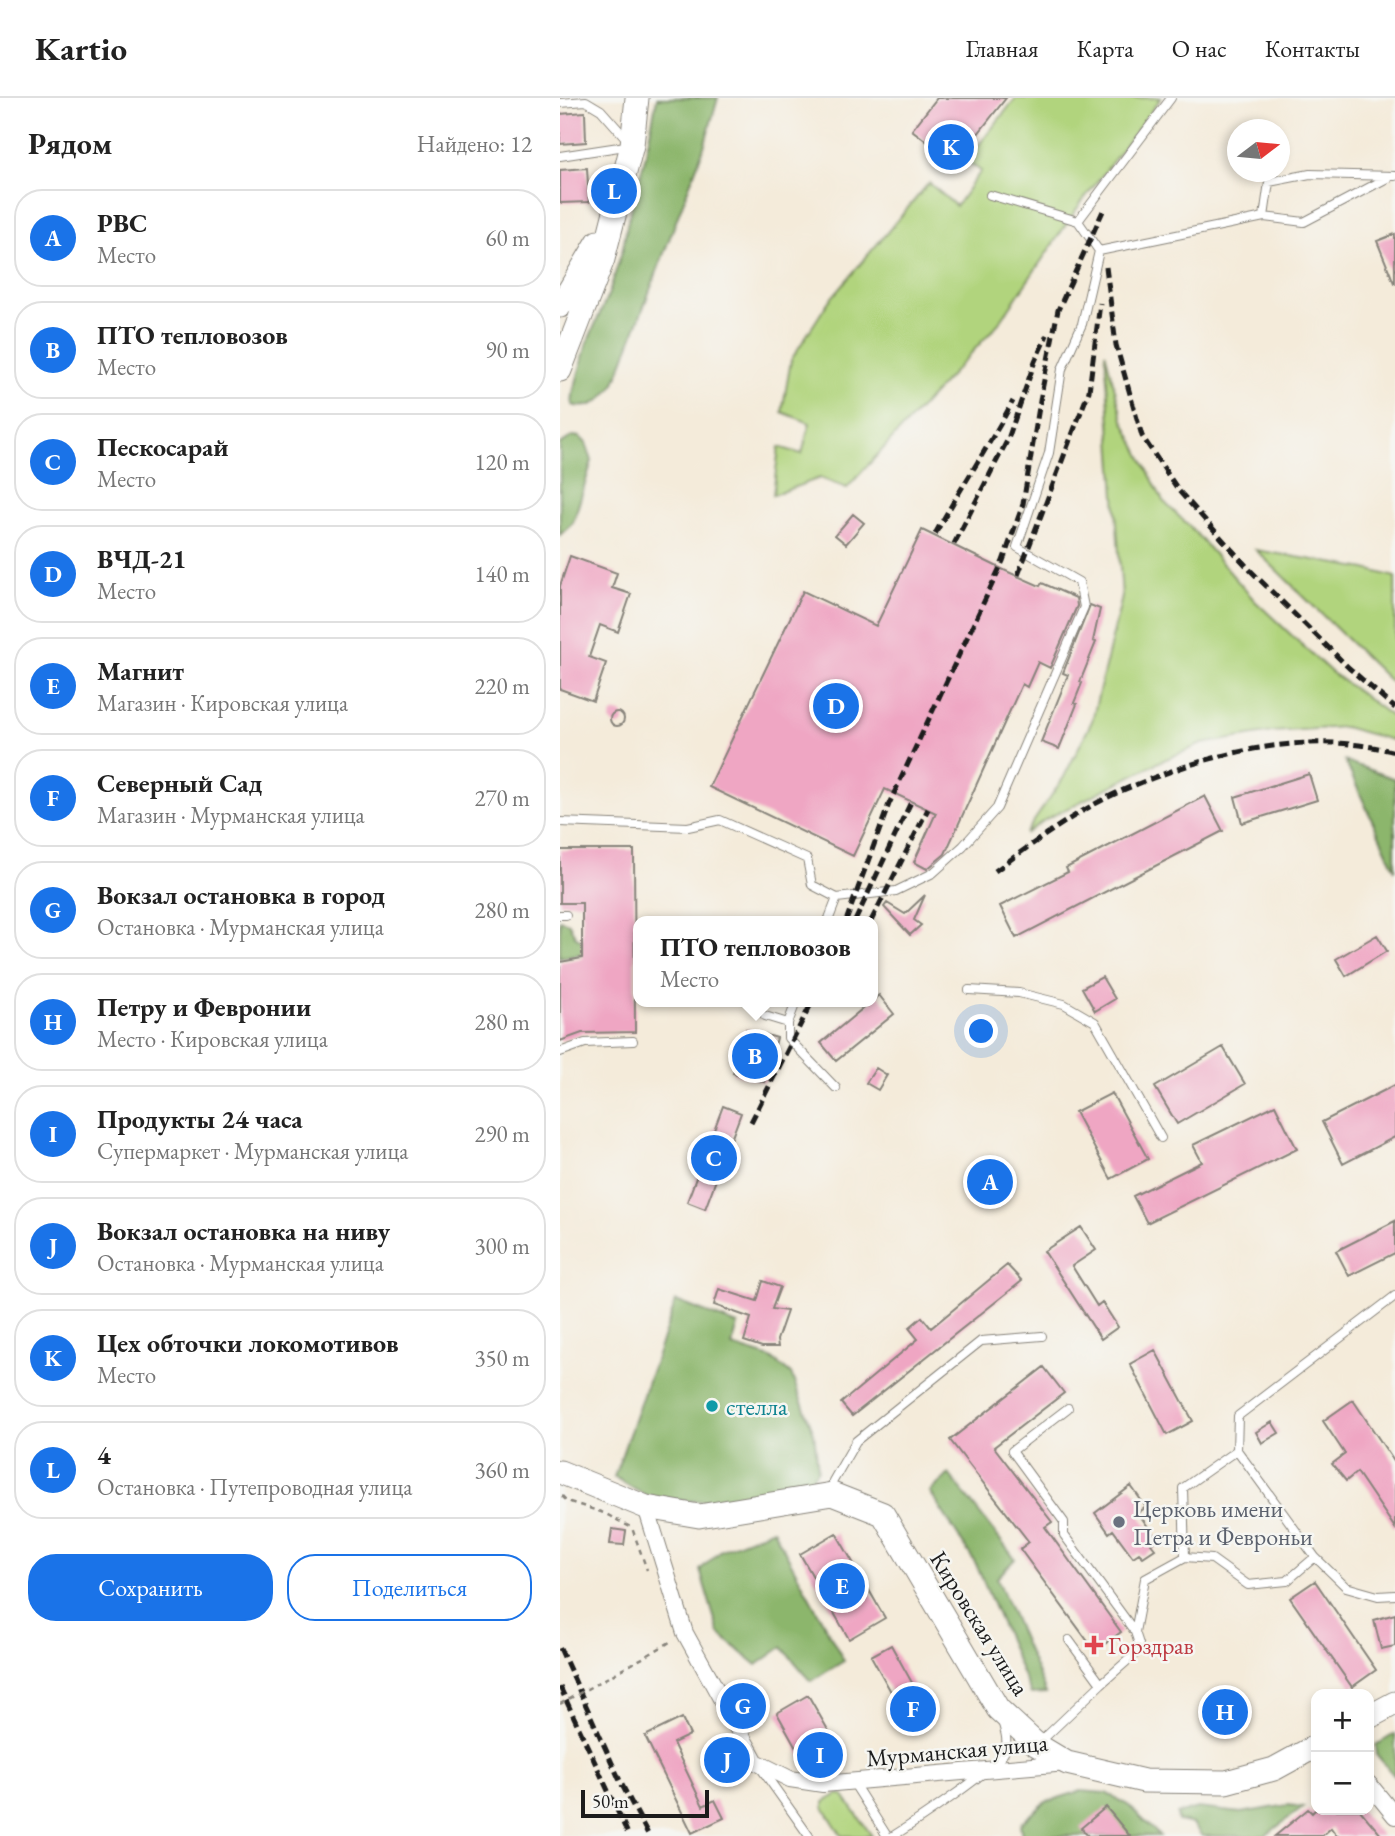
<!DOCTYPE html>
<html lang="ru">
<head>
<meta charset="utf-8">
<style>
	body { margin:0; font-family:"EB Garamond",serif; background:#f2f2f2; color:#222 }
	.controls { position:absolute; right:21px; bottom:21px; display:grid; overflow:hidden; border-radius:14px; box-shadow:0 4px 10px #0003 }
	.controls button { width:63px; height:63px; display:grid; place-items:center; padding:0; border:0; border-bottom:2px solid #e0e0e0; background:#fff; color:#222; font:35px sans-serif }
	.compass { position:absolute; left:667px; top:21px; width:63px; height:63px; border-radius:50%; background:#fff; box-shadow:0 4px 10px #0003; rotate:74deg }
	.scale { position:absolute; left:21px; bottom:18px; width:128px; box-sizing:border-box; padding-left:7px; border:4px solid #1c1c1c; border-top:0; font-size:19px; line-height:24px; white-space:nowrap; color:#1c1c1c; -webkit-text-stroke:5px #f6f6f2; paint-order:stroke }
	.you { position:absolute; left:422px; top:934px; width:24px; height:24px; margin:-18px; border:5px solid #fff; border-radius:50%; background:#1a73e8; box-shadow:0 0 0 10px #1a73e833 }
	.badge { display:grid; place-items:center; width:46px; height:46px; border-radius:50%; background:#1a73e8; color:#fff; font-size:23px; font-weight:700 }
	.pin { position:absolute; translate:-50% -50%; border:4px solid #fff; box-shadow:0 2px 7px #0006 }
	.popup { position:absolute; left:73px; top:818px; width:245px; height:91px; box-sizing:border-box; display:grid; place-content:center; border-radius:14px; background:#fff; filter:drop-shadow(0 2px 5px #0005); font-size:23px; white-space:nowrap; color:#767676 }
	.popup b { font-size:26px; color:#222 }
	.popup::after { content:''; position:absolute; left:50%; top:100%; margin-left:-14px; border:14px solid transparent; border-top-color:#fff }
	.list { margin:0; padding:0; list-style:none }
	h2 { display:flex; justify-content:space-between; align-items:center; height:91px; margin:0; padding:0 28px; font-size:30px }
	h2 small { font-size:23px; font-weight:400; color:#767676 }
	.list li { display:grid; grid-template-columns:46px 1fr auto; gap:21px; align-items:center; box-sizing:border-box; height:98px; margin:0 14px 14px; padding:0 14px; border:2px solid #e0e0e0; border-radius:28px }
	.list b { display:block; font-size:26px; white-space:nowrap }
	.list p { margin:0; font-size:23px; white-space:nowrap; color:#767676 }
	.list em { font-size:23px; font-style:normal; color:#767676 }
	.actions { display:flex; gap:14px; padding:21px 28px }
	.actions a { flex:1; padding:16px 0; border:2px solid #1a73e8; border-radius:28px; text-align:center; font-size:24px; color:#1a73e8 }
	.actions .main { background:#1a73e8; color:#fff }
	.map { position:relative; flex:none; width:835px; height:1738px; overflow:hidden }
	header { display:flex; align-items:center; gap:42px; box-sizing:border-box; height:98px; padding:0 35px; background:#fff; border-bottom:2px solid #e0e0e0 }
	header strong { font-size:33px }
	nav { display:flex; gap:38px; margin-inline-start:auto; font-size:24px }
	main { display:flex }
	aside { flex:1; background:#fff }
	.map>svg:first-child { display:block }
</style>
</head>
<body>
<header>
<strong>Kartio</strong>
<nav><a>Главная</a><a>Карта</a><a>О нас</a><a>Контакты</a></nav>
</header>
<main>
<aside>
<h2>Рядом<small>Найдено: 12</small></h2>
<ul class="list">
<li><span class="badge">A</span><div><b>РВС</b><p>Место</p></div><em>60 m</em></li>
<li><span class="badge">B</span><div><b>ПТО тепловозов</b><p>Место</p></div><em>90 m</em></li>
<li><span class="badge">C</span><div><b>Пескосарай</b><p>Место</p></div><em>120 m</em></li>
<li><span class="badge">D</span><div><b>ВЧД-21</b><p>Место</p></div><em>140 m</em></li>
<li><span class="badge">E</span><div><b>Магнит</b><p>Магазин · Кировская улица</p></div><em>220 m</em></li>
<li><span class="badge">F</span><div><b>Северный Сад</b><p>Магазин · Мурманская улица</p></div><em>270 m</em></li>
<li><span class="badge">G</span><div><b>Вокзал остановка в город</b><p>Остановка · Мурманская улица</p></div><em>280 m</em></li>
<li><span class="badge">H</span><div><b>Петру и Февронии</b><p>Место · Кировская улица</p></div><em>280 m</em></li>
<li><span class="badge">I</span><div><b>Продукты 24 часа</b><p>Супермаркет · Мурманская улица</p></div><em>290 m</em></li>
<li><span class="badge">J</span><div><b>Вокзал остановка на ниву</b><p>Остановка · Мурманская улица</p></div><em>300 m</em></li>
<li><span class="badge">K</span><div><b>Цех обточки локомотивов</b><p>Место</p></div><em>350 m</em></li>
<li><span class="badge">L</span><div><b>4</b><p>Остановка · Путепроводная улица</p></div><em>360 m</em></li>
</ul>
<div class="actions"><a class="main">Сохранить</a><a>Поделиться</a></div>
</aside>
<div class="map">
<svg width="835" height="1738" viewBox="0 0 835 1738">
	<rect width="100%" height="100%" fill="#f6f6f2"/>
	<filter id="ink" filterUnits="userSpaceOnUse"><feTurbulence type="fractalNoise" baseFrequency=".0143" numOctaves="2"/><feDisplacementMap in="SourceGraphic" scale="14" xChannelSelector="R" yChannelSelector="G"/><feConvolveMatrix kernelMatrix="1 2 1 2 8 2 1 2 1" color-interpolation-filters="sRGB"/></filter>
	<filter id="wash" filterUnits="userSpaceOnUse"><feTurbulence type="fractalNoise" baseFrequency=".00686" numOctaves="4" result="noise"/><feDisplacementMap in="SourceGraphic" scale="28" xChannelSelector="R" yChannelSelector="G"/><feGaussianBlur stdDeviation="1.57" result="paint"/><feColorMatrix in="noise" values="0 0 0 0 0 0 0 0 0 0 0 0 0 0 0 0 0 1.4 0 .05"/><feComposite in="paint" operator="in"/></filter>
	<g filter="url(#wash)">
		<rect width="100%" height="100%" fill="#f4ebda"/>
		<path fill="#b1d47d" stroke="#66784c" stroke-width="2" d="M456 0H601L518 109 439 225 287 390 260 380 213 397 219 349 242 356 250 325 222 314 231 262 268 204 369 85 396 108 421 73 406 63Z
			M545 254 563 322 603 403 633 432 695 503 771 574 835 621V643L784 629 712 634 642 646 599 664 486 721 465 736 504 679 532 623 562 499Z
			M696 452 806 471 835 479V588Z
			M278 1696 283 1697 312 1738H282L264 1710V1704Z"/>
		<path fill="#8cb66c" stroke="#546944" stroke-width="2" d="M97 0H158L144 49 55 285C45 300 32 313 12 307L13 296 27 245 49 195 63 150 67 127 85 60Z
			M13 338 20 339 26 345 32 363 13 425 0 437V346Z
			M785 663 835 681V772Z
			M0 822 9 825 15 838 23 843 26 853 21 856 0 859Z
			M116 1203 178 1227 172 1248 211 1260 231 1276 254 1335 258 1371 248 1386C199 1396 142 1410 92 1399 79 1396 66 1385 54 1379Z
			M389 1376 455 1461 437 1480 486 1595 471 1596 416 1466 370 1394Z
			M213 1431 284 1563 251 1583 222 1549 197 1567 159 1536 140 1472 161 1452Z
			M835 1636V1679L817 1657 816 1647Z
			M520 1693 546 1695 568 1707 600 1738H462L460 1726 486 1704Z
			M728 1707 743 1709 705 1738H642L633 1726 618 1723 617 1716 638 1710 681 1715Z"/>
		<g id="blocks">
			<path fill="#efa6c3" d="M377 0H446L395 65 352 32Z
				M25 14 26 44 0 46V16Z
				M27 70 29 104 0 105V72Z
				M835 136V185H834L817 143Z
				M293 416 304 425 286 446 275 437Z
				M362 432 446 473 480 488 482 485 516 500 517 508 490 570 478 564 467 589 462 586 385 756 367 771 354 764 376 715 325 691 293 758 149 689 243 493 316 528Z
				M10 458 57 475 52 490 71 496 58 534 40 527 29 559 46 565 33 603 0 591V488Z
				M530 507 540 511 533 543 536 544 520 584 522 585 514 605 517 606 499 651 481 644 508 577 503 575Z
				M50 621a7 7 0 1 1 14 0a7 7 0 1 1-14 0Z
				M749 676 757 702 682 725 675 699Z
				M645 698 663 733 456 840 440 808 508 774 506 770Z
				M0 752H74L75 934 22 935 0 943V864L22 860V805H0Z
				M365 797 354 822 361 827 350 837 324 809 327 805 345 816Z
				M817 837 827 853 786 878 776 861Z
				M542 879 555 901 535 913 522 890Z
				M319 897 334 916 276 963 261 945Z
				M186 931 217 940 204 984 173 975Z
				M663 949 685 986 617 1026 595 989Z
				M316 970 327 977 318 992 306 985Z
				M835 987V1039L783 1066 762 1024Z
				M552 995 588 1061 551 1081 515 1014Z
				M715 1007 737 1051 587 1125 573 1098 642 1064 633 1047Z
				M163 1008 181 1015 145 1111 127 1104Z
				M412 1084a18 18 0 1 1 36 0a18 18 0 1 1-36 0Z
				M835 1123V1155L789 1178 776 1153Z
				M521 1129 536 1152 512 1168 537 1208 542 1204 558 1229 541 1241 484 1153Z
				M447 1167 462 1183 292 1318 281 1305 358 1241 349 1230 362 1219 371 1230Z
				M203 1183 220 1189 212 1211 227 1213 217 1242 218 1249H202L184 1243 191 1220 154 1207 159 1191 197 1203Z
				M595 1252 633 1323 607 1337 570 1266Z
				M484 1269 504 1295 434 1349 492 1424 485 1429 561 1534 535 1553 460 1451 469 1444 390 1342Z
				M793 1302 835 1365V1430L797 1374 786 1383 772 1366 785 1356 763 1323Z
				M712 1324 719 1335 702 1345 696 1334Z
				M571 1388 586 1409 578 1415 597 1441 591 1446 595 1451 583 1459 579 1455 573 1459 553 1432 549 1435 535 1415Z
				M52 1431 66 1433 64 1447 50 1446Z
				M276 1435 325 1520 289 1541 240 1456Z
				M755 1483 816 1572 792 1589 730 1500Z
				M835 1516V1548L821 1551 814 1522Z
				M331 1547 365 1608 345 1619 311 1558Z
				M248 1597 279 1651 247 1669 217 1615Z
				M122 1620 130 1637 113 1645 143 1708 155 1702 164 1720 132 1735 85 1638Z
				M546 1709 570 1738H528L521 1730Z
				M748 1711 752 1715 755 1712H800L822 1738H777L771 1730 762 1738H715Z"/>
		</g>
	</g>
	<g filter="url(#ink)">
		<use href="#blocks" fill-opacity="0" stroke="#88847b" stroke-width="2"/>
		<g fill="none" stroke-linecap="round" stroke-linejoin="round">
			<defs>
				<path id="lane" d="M0 5 26 3 41 12 72 47 0 58
					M831 78 744 124 704 119 709 84 750 76 835 78
					M430 97 518 123
					M539 153 704 119
					M0 724 128 729 160 722 247 761 252 787 277 800 336 793 373 775 403 748 437 710 524 509 519 484 457 449 489 355 502 271 522 226 539 153 518 123 611 0
					M0 817H6
					M268 823 277 800
					M409 892 459 895 504 906 535 924 601 1040
					M205 918 228 925 236 904
					M228 925V940L276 990
					M0 954 25 945 73 943
					M508 1310 452 1353 504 1424V1437L575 1534
					M677 1352 755 1459 786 1489 818 1498 835 1497
					M273 1383 296 1343 421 1243 482 1238
					M625 1459 652 1461 688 1487 727 1483 755 1459
					M541 1586 575 1556 579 1546 575 1534 585 1481 625 1459 623 1390 677 1352 678 1318 835 1198
					M478 1646 541 1586 509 1542
					M200 1669 249 1738
					M293 1684 327 1738
					M333 1738C354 1725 433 1673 444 1655 449 1645 445 1633 442 1623"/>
				<path id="street" d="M86 1409 125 1535 196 1664 230 1681 263 1686 507 1665
					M809 1686 835 1718"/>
				<path id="secondary" d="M0 208 38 144
					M0 272 43 161 72 47 77 0
					M0 1374 86 1409 139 1418 272 1396 323 1416 438 1611 477 1647 507 1665 584 1683 666 1684 714 1671 756 1648
					M809 1619 835 1605"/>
			</defs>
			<use href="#lane" stroke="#88847b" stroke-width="10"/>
			<use href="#street" stroke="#88847b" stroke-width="18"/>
			<use href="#secondary" stroke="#88847b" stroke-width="25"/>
			<path stroke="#88847b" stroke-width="2.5" stroke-dasharray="5 5" stroke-linecap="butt" d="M2 1398 7 1403 44 1415 72 1430 87 1472
				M88 1557 110 1544"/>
			<use href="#lane" stroke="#fff" stroke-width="8"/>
			<use href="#street" stroke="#fff" stroke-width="16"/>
			<use href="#secondary" stroke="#fff" stroke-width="23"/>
			<path stroke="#1c1c1c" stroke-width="5" stroke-dasharray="10 5" stroke-linecap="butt" d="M546 169 556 247 582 338 619 393 691 473 789 570 835 610
				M375 436C400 391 429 348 453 303
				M394 446 448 341 475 263 487 237
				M458 477 529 293 540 205
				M435 773C475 744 516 713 561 693 646 656 744 630 835 654
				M286 823 329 706 443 463 463 406 481 297 498 212 543 113
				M295 823 351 704
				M311 823 368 711
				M191 1024 252 904
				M0 1550 61 1685 89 1738
				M0 1589 69 1738"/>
			<path stroke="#88847b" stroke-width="2.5" stroke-dasharray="5 5" stroke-linecap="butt" d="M0 1606 88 1557"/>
		</g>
	</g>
	<circle fill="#0f9aa8" stroke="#f6f6f2" stroke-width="2.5" cx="152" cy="1308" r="7"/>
	<circle fill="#6b7280" stroke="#f6f6f2" stroke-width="2.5" cx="559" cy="1424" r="7"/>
	<path fill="#e0444e" stroke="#f6f6f2" stroke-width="2.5" d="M530.5 1536.5h7v7h7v7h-7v7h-7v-7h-7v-7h7z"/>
	<g text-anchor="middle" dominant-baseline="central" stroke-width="5" stroke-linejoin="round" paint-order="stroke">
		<g font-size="24" fill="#0d838f" stroke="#f6f6f2" text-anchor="start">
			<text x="166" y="1308">стелла</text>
		</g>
		<g font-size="24" fill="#5b616d" stroke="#f6f6f2" text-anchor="start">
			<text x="573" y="1410">Церковь имени<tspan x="573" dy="28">Петра и Февроньи</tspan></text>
		</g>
		<g font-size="24" fill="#1c1c1c" stroke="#f6f6f2">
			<text transform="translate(420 1525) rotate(58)">Кировская улица</text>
			<text transform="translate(397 1652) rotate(-5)">Мурманская улица</text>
		</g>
		<g font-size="24" fill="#be3a42" stroke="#f6f6f2" text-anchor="start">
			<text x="548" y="1547">Горздрав</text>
		</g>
	</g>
</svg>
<div class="controls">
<button>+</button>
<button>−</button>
</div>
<svg class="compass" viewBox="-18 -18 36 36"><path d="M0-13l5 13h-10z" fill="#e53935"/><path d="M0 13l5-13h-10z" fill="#767676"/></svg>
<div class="scale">50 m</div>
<div class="you"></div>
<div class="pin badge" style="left:430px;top:1084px">A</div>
<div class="pin badge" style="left:195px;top:958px">B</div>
<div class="popup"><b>ПТО тепловозов</b>Место</div>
<div class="pin badge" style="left:154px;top:1060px">C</div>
<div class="pin badge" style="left:276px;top:608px">D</div>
<div class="pin badge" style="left:282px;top:1488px">E</div>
<div class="pin badge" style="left:353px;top:1611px">F</div>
<div class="pin badge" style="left:183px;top:1608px">G</div>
<div class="pin badge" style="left:665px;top:1614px">H</div>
<div class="pin badge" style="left:260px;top:1657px">I</div>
<div class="pin badge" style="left:167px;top:1662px">J</div>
<div class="pin badge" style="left:391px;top:49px">K</div>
<div class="pin badge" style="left:54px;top:93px">L</div>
</div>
</main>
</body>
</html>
